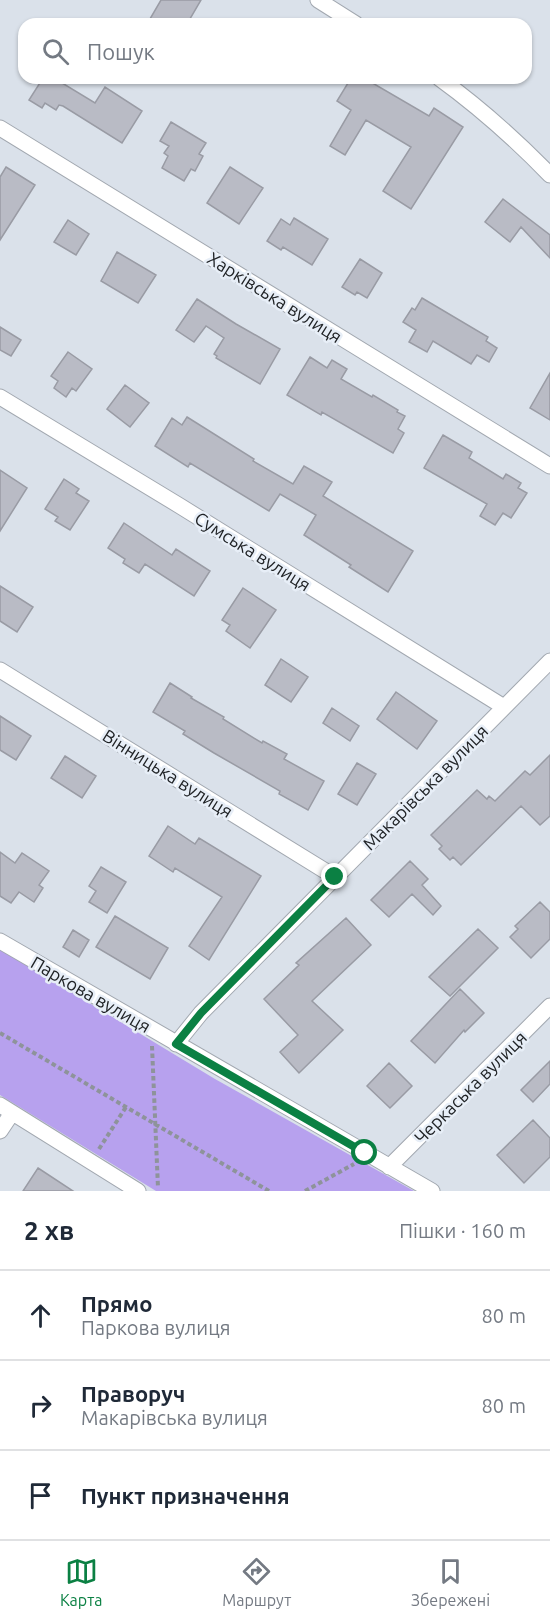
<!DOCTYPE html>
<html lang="uk">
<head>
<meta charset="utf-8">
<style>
	body { margin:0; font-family:Ubuntu,sans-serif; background:#f6f6f7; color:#1f2937 }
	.stop { position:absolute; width:18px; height:18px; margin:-14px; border:4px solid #0b8043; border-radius:50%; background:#fff }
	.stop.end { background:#0b8043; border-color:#fff; box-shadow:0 2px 6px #0008 }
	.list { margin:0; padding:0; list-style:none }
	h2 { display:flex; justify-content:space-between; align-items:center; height:78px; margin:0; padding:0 24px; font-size:26px }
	h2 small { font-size:20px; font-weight:400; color:#747a83 }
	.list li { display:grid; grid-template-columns:39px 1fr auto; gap:18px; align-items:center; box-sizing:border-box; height:90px; padding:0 24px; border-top:2px solid #e0e1e3 }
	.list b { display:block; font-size:22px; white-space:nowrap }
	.list p { margin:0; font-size:20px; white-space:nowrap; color:#747a83 }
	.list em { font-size:20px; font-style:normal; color:#747a83 }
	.icon { flex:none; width:33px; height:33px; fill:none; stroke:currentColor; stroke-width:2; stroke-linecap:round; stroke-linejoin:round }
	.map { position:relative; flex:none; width:550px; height:1191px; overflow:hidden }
	.search { position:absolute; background:#fff; box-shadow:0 2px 4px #0004; left:18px; right:18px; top:18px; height:66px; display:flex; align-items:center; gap:15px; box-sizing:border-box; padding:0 21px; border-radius:18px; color:#747a83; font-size:22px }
	.sheet { height:348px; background:#fff }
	nav { display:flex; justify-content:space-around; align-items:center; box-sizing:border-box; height:84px; border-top:2px solid #e0e1e3; background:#fff; font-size:16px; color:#747a83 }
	nav a { display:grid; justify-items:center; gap:3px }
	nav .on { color:#0b8043 }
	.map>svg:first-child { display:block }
</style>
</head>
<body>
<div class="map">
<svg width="550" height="1191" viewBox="0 0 550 1191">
	<rect width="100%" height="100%" fill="#dae1ea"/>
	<path fill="#b7a1ee" d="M0 949 215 1079 414 1191H156L0 1095Z"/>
	<path fill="#b9bbc5" stroke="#999ba4" stroke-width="1.5" d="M161 0H201L187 24H147Z
		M43 78H54L95 103 105 87 142 111 122 143 63 106 59 105 56 110 45 103 42 108 29 100Z
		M351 78H364L429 116 434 108 463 127 411 209 383 191 411 147 366 120 345 155 330 146 351 110 337 101Z
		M171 122 206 143 199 154 203 156 195 171 191 169 184 181 162 168 168 156 164 153 169 146 160 141Z
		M6 167 35 185 0 240V177Z
		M230 167 263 188 239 224 207 203Z
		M503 199 550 235V258L521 227 510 242 485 222Z
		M294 218 328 239 312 265 283 247 281 250 267 241 281 219 290 225Z
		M68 220 89 234 76 255 54 242Z
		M117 252 156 275 138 303 101 281Z
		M360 259 382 273 367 298 357 292 355 295 342 287Z
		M422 298 488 337 486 341 497 348 489 362 477 355 471 364 433 341 427 352 409 342 416 330 403 322 412 308 415 310Z
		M197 299 236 324 280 349 260 384 216 358 217 356 214 354 224 338 206 326 194 342 176 330Z
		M0 327 21 340 11 356 0 350Z
		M68 352 92 369 76 391 72 388 66 397 54 388 58 381 51 376Z
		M310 357 327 368 332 360 347 369 341 379 372 397 373 395 398 410 397 412 405 416 398 429 404 433 393 453 322 412 321 415 287 395Z
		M550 373V420L530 408Z
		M125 385 149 403 130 427 107 409Z
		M187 417 254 459 253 461 293 484 304 466 332 482 323 496 413 551 388 592 349 567 351 565 304 535 316 515 280 494 269 511 190 463 188 467 155 446 172 418 182 425Z
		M443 435 472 452 469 458 503 479 506 474 521 483 518 488 527 493 511 518 503 513 495 525 480 516 487 504 424 468Z
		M0 470 27 488 0 531Z
		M64 479 79 489 76 493 89 501 70 530 55 521 58 517 45 509Z
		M124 523 172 555 176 549 210 571 194 596 145 564 139 573 123 563 125 559 108 548Z
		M0 586 33 607 17 632 0 621Z
		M243 588 276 610 250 648 226 631 230 625 222 620Z
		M281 659 308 677 291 702 265 685Z
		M170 683 192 697 191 698 224 717 223 719 262 743 263 741 287 754 284 759 324 781 308 810 279 794 280 791 214 753 183 734 185 731 153 712Z
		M396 692 437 721 417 749 377 719Z
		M332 708 359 726 350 741 323 723Z
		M0 716 31 736 16 760 0 750Z
		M550 755V816L540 825 521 806 461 865 453 857 450 860 439 849 442 846 431 835 477 790 487 799 489 796 495 801 525 771 530 775Z
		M65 756 96 776 82 798 51 778Z
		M357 763 376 774 357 805 338 794Z
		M168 826 195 844 199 838 261 876 209 960 189 946 222 897 175 868 173 872 149 856Z
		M0 852 15 863 22 853 49 871 39 885 43 888 34 902 19 892 11 903 0 896Z
		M410 861 428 879 422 885 441 906 433 915 412 894 389 917 371 900Z
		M101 867 126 882 107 913 89 902 96 891 89 886Z
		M540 902 550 912V939L531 958 510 937 518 929 515 926Z
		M115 916 168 948 150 979 96 947Z
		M346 918 371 945 312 1001 343 1030 299 1073 280 1052 298 1035 264 999 299 965 296 963Z
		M478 929 498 948 450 996 429 977Z
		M73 930 89 940 79 957 63 947Z
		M460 989 484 1013 465 1032 464 1030 435 1063 411 1041Z
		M550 1061V1084L533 1102 521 1090Z
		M389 1063 412 1086 390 1108 367 1086Z
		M533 1120 550 1138V1157L524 1183 497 1155Z
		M38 1168 73 1191H23Z"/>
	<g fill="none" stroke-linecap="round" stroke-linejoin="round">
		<defs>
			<path id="minor" d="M318 0 356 24
				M439 78C479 107 515 139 550 175
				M0 128 550 466
				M0 397 180 506 504 707
				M0 670 335 877
				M0 941 432 1191
				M176 1044 201 1013 550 661
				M0 1105 138 1191
				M0 1131 12 1113
				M389 1167 550 1006"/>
		</defs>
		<use href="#minor" stroke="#a2a8b0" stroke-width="17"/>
		<path stroke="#8e939a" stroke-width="4" stroke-dasharray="4.5 3" stroke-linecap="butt" d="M0 1033 269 1191
			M152 1046 158 1188
			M99 1149 126 1107
			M305 1191 354 1164"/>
		<use href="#minor" stroke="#fff" stroke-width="15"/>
	</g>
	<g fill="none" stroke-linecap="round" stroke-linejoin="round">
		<path stroke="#0b8043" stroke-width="8" d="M335 877 201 1013 176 1044 365 1153"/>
	</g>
	<g text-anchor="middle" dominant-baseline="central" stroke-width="5" stroke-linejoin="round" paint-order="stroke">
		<g font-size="18" fill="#202326" stroke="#e7eef7">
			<text transform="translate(275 297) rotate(32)">Харківська вулиця</text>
			<text transform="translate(253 551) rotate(32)">Сумська вулиця</text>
			<text transform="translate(168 773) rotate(32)">Вінницька вулиця</text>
			<text transform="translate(425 787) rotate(-45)">Макарівська вулиця</text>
			<text transform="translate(91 994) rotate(30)">Паркова вулиця</text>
			<text transform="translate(470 1087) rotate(-45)">Черкаська вулиця</text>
		</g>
	</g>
</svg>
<div class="stop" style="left:365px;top:1153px"></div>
<div class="stop end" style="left:335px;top:877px"></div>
<div class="search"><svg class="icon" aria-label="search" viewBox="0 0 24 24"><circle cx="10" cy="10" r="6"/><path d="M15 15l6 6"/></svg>Пошук</div>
</div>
<section class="sheet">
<h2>2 хв<small>Пішки · 160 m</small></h2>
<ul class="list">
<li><svg class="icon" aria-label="ahead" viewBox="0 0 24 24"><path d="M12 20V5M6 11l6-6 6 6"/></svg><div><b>Прямо</b><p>Паркова вулиця</p></div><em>80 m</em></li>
<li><svg class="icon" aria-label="right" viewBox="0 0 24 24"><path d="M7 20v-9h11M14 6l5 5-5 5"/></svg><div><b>Праворуч</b><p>Макарівська вулиця</p></div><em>80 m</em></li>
<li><svg class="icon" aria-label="arrive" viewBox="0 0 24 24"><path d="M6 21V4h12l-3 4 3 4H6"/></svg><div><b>Пункт призначення</b></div></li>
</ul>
</section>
<nav>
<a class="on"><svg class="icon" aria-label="map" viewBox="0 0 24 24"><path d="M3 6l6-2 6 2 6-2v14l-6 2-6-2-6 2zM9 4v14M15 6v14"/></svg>Карта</a>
<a><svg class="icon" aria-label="directions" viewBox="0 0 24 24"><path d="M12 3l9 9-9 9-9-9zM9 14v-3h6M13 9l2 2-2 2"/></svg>Маршрут</a>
<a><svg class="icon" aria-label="saved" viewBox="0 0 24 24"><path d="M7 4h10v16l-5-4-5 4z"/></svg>Збережені</a>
</nav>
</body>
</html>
